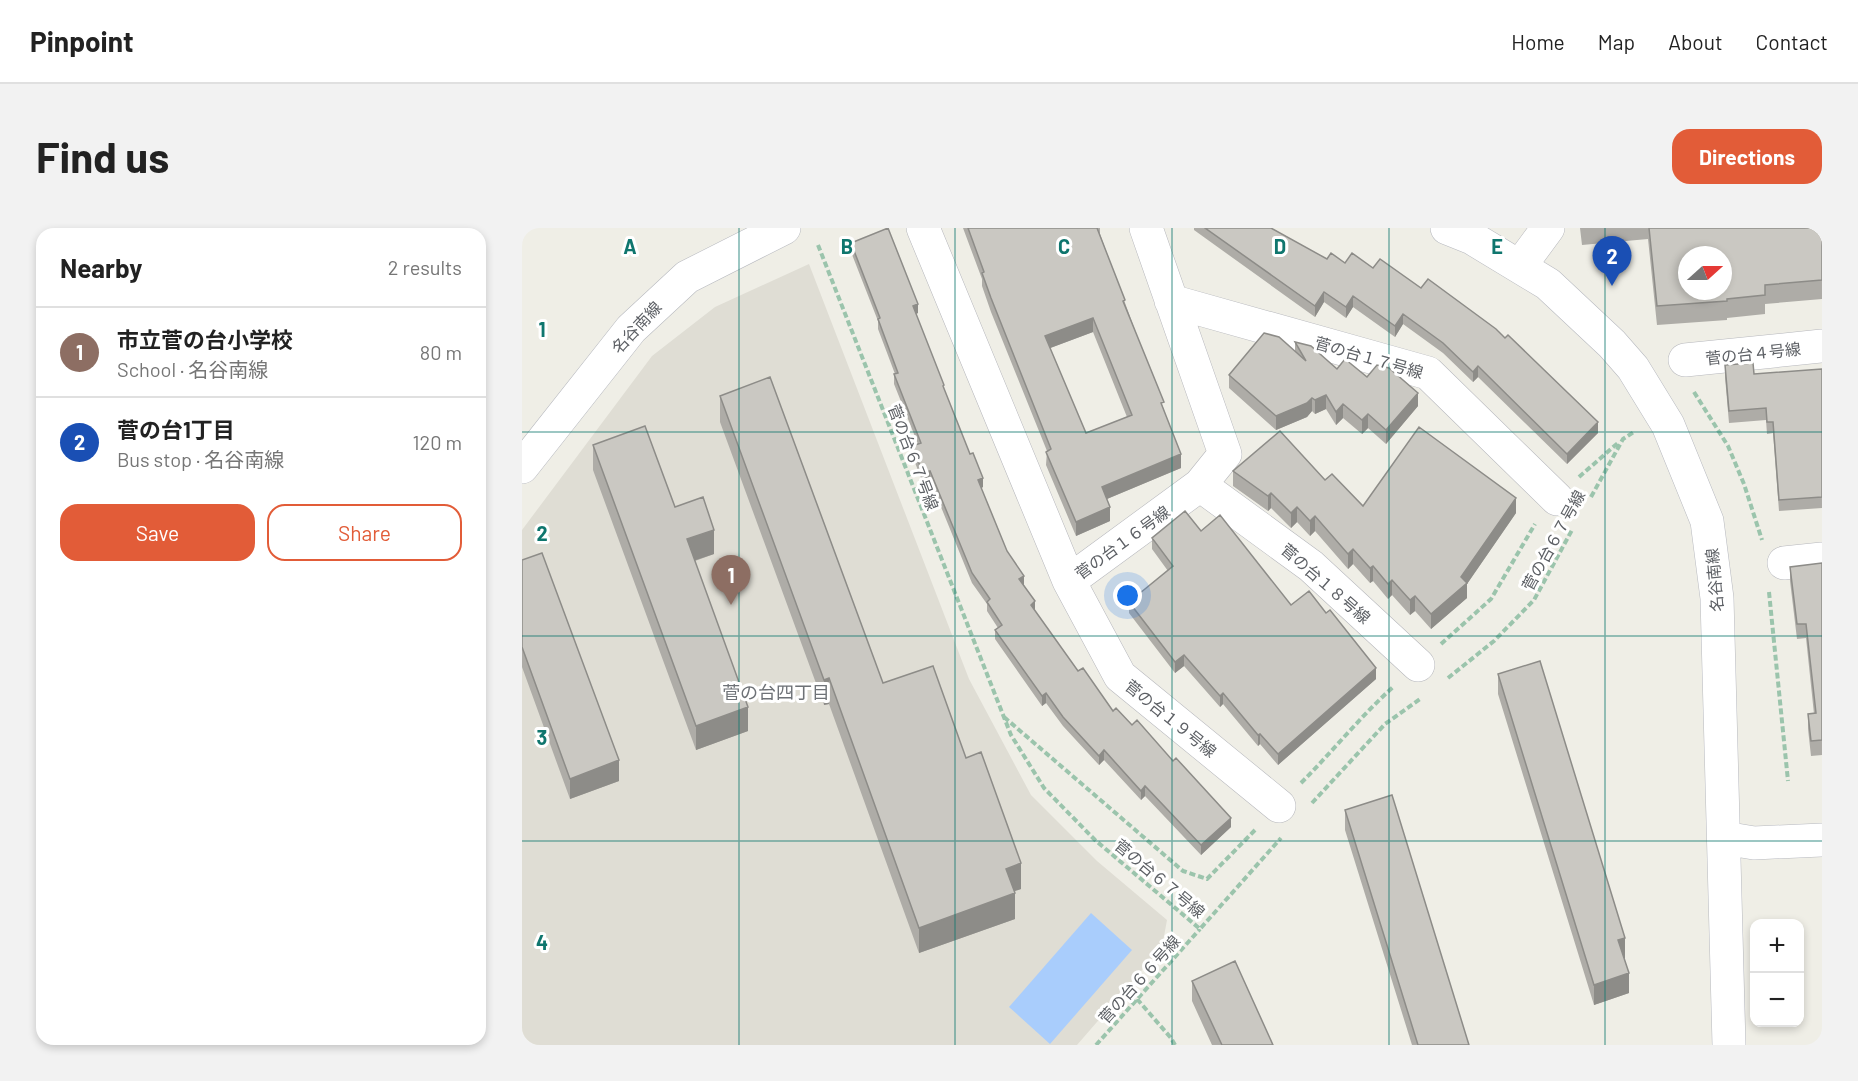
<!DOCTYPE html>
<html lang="en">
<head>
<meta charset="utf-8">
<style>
	body { margin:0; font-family:Barlow,"Noto Sans JP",sans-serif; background:#f2f2f2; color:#222 }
	.controls { position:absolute; right:18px; bottom:18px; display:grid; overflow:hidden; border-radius:12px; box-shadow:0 3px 9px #0003 }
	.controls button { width:54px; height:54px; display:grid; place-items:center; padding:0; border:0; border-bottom:2px solid #e0e0e0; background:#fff; color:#222; font:30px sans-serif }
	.compass { position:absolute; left:1156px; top:18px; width:54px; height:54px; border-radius:50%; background:#fff; box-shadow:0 3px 9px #0003; rotate:69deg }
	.you { position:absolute; left:606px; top:368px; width:21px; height:21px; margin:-15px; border:4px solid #fff; border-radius:50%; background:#1a73e8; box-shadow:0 0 0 9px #1a73e833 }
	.badge { display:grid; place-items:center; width:39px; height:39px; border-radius:50%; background:#e25c38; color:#fff; font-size:20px; font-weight:700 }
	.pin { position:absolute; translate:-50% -50px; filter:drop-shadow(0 2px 3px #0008) }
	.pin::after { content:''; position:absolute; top:32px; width:21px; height:18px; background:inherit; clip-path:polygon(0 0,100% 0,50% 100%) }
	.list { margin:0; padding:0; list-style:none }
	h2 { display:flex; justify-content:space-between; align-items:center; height:78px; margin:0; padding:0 24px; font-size:26px }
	h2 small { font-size:20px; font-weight:400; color:#767676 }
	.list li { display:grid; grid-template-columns:39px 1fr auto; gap:18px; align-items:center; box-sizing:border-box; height:90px; padding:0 24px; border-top:2px solid #e0e0e0 }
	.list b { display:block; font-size:22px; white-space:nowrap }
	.list p { margin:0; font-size:20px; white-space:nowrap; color:#767676 }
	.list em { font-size:20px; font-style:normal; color:#767676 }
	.actions { display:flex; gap:12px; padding:18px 24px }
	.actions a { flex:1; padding:14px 0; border:2px solid #e25c38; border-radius:18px; text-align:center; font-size:21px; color:#e25c38 }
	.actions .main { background:#e25c38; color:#fff }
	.map { position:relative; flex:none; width:1300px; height:817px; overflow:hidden; border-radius:18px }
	header { display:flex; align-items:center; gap:36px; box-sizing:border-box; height:84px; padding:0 30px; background:#fff; border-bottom:2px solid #e0e0e0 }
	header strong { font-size:28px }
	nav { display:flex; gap:33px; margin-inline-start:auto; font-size:21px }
	.intro { display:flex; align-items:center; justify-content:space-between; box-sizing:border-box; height:144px; padding:0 36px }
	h1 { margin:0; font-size:42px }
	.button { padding:15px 27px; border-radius:18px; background:#e25c38; color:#fff; font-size:21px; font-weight:700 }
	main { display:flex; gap:36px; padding:0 36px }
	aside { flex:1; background:#fff; border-radius:18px; box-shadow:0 3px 9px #0003 }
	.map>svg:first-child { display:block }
</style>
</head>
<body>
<header>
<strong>Pinpoint</strong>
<nav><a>Home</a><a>Map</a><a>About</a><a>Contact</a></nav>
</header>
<div class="intro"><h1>Find us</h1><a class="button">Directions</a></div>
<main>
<aside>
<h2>Nearby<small>2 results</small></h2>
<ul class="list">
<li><span class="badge" style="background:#8d6e63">1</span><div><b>市立菅の台小学校</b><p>School · 名谷南線</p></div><em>80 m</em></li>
<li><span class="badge" style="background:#1a4fb4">2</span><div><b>菅の台1丁目</b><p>Bus stop · 名谷南線</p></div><em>120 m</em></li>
</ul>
<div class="actions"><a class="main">Save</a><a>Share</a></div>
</aside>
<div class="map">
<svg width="1300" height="817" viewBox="0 0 1300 817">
	<rect width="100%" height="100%" fill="#efeee6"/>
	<path fill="#dfddd4" d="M287 36 447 451 509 567 575 633 645 692 640 719 555 817H0V302L130 128 193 79Z"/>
	<path fill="#a9cdfc" d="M569 685 610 722 528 816 487 779Z"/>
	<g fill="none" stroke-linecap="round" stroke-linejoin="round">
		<defs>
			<path id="street" d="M401 0 547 353 678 257 703 226 624 0
				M998 38 1026 0
				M649 73 906 145 1035 271
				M1163 132 1300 118
				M678 257 789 338 896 437
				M1262 335 1300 331
				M547 353 598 448 757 578"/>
			<path id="secondary" d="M925 0 950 10 1026 56 1090 116 1111 140 1146 197 1185 293 1195 370 1207 817
				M0 239 109 101 165 49 262 0
				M1202 610 1232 615 1300 612"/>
		</defs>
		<use href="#street" stroke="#b6b7bc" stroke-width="34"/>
		<use href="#secondary" stroke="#b7b9bf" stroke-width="34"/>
		<path stroke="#9bc4ac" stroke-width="4" stroke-dasharray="6 3" stroke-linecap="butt" d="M296 17 489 507 522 560 573 612 678 701 759 610
			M1172 164 1206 218 1222 256 1240 312
			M1057 249 1097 214
			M1069 269 1101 211 1112 204
			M1247 364 1266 553
			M919 416 969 371 1013 296
			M926 450 972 413 1012 372 1050 302
			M482 489 661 643 685 651 734 601
			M779 555C810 524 838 489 871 459
			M790 575 863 496 898 471
			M615 771 649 810 653 817
			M574 817 678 701"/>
		<use href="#street" stroke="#fff" stroke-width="33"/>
		<use href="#secondary" stroke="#fff" stroke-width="33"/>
	</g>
	<path fill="#aeaca7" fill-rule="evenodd" d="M441 0H578V6L642 182 659 240 585 271 588 293 554 308 524 237 525 223 469 84 460 58V51ZM571 104 605 189 564 205 528 120Z
		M672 0H749L805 31 823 35 1076 205 1045 236 956 149 951 154 921 125 881 96 873 109 831 79 824 90 802 74 793 89 672 2Z
		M1058 0H1300V71L1243 76V86L1205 90V92L1135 97 1126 11 1060 17Z
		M329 15 396 85 394 86 422 162 461 259 459 260 485 323 502 357 513 383 556 443 591 483 709 599 679 627 623 568 619 572 582 532 577 537 541 498 524 475 520 478 473 411V402L476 400 465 383V376L450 355 408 252 401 255 390 227V218L396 216 372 156V146H373L356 101V93L329 24Z
		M773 114 815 141 845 149 896 178 864 216 846 200 840 206 821 190 814 197 804 181 793 186 790 183 785 189 754 202 707 160V147L773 123Z
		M1203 137 1232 146 1300 141V280L1257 283 1251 205 1245 206 1244 192 1207 195 1203 149Z
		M198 168 361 455 444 530 499 661 492 663 493 691 397 725 307 476 302 477 198 194Z
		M71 217 153 279 192 326 173 333 226 503 174 522 71 242Z
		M711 243 803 252 841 278 994 285 945 356V370L909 401 893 383 888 387 870 367 866 371 851 353 848 355 831 336 826 341 793 303 788 308 775 294 769 300 749 280 746 283 711 258Z
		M679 303 769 377 854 451 756 537 738 516 736 518 701 476 698 479 662 438 653 445 607 385V374L646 343 630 321V310Z
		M0 332 97 553 48 571 0 439Z
		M1300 335V527L1289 528 1286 501V486H1292L1284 410 1275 411 1268 353V339Z
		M976 446 1103 730H1102L1107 765 1072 777 976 466Z
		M823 582 947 817H890L823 602Z
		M670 753 751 817H690L670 773Z"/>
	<path fill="#8d8c88" d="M802 64V74L793 89V78Z
		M831 68V79L824 90V79Z
		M396 76V85L391 87V78Z
		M881 86V96L873 109V98Z
		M571 90V104L523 122V108Z
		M956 138V149L951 154V144Z
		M896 165V178L864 216V202Z
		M804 167V181L793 186V172Z
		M790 170V183L785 189 754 202V188Z
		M821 176V190L814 197V184Z
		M846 186V200L840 206V192Z
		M1076 194V205L1045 236V226Z
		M659 226V240L580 273V259Z
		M408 243V252L401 255V245Z
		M461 250V259L456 262V252Z
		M749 265V280L746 283V268Z
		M994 270V285L945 356V370L909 401V386L939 349Z
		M588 279V293L554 308V294Z
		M775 279V294L769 300V285Z
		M793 288V303L788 308V293Z
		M192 302V326L165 335V311Z
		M831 321V336L826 341V326Z
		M851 338V353L848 355V340Z
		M502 348V357L497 361V351Z
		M870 352V367L866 371V356Z
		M893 368V383L888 387V372Z
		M513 373V383L509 377Z
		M662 427V438L653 445V434Z
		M854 440V451L756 537V526Z
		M307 450V476L302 477V452Z
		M524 465V475L520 478V468Z
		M701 465V476L698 479V468Z
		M226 479V503L174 522V498Z
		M738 506V516L736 518V507Z
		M582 522V532L577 537V528Z
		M97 532V553L48 571V551Z
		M623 558V568L619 572V563Z
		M709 590V599L679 627V617Z
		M499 635V661L484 666V641Z
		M493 665V691L397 725V700Z
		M1103 710V730L1096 732V712Z
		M1107 745V765L1072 777V757Z"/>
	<path fill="#cac8c2" stroke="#8d8c88" stroke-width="1.5" fill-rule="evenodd" d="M366 0 396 76 391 78 422 157 421 158 448 226 451 225 461 250 456 252 485 323 502 348 497 351 513 373 509 377 556 443 561 440 591 483 594 480 610 497 615 492 651 533 654 530 709 590 679 617 623 558 619 563 582 522 577 528 541 489 524 465 520 468 473 402 480 397 465 374 468 371 450 345 408 243 401 245 390 218 399 215 372 146 376 145 356 91 358 90 329 15Z
		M446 0H575L603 72 601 73 642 174 639 175 659 226 580 259 588 279 554 294 524 224 529 221 469 70 460 45 462 44ZM571 90 610 187 564 205 523 108Z
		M683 0H749L805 31 809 25 823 35 830 25 851 40 858 31 899 60 906 51 974 101 983 110 986 107 1076 194 1045 226 956 138 951 144 921 115 881 86 873 98 831 68 824 79 802 64 793 78Z
		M1127 0H1300V52L1243 57V67L1205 71V73L1135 78ZM1165 27H1201V63H1165Z
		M742 105 757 109 784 133 773 114 789 118 815 141 823 131 845 149 855 137 867 140 896 165 864 202 846 186 840 192 821 176 814 184 804 167 793 172 790 170 785 175 754 188 707 147Z
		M1231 135 1232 146 1300 141V269L1257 272 1251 194H1245L1244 180 1207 183 1203 137Z
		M248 149 361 455 411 438 444 530 459 524 499 635 484 641 493 665 397 700 307 450 302 452 198 168Z
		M123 198 153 279 181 269 192 302 165 311 226 479 174 498 71 217Z
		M897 199 994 270 939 349 945 355 909 386 893 368 888 372 870 352 866 356 851 338 848 340 831 321 826 326 793 288 788 293 775 279 769 285 749 265 746 268 711 243 758 203 803 252 810 246 841 278Z
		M663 283 679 303 698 287 769 377 787 363 804 385 808 382 854 440 756 526 738 506 736 507 701 465 698 468 662 427 653 434 607 374 651 338 630 310Z
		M20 325 97 532 48 551 0 419V332Z
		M1300 335V512L1289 513 1286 486 1294 485 1284 396H1275L1268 339Z
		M1018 433 1103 710 1096 712 1107 745 1072 757 976 446Z
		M870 567 947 817H896L823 582Z
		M713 733 751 817H700L670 753Z"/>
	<path fill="none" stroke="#0f766e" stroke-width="1.5" stroke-opacity="0.55" d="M217 0V817M433 0V817M650 0V817M867 0V817M1083 0V817M0 204H1300M0 408H1300M0 613H1300"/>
	<g text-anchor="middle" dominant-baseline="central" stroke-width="6" stroke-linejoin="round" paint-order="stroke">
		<g font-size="16" fill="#5d6065" stroke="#fff">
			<text transform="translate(114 99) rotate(-47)">名谷南線</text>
			<text transform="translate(1231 125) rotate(-6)">菅の台４号線</text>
			<text transform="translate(847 129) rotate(16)">菅の台１７号線</text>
			<text transform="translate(392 229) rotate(69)">菅の台６７号線</text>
			<text transform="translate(1031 312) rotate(-61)">菅の台６７号線</text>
			<text transform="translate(600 314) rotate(-36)">菅の台１６号線</text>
			<text transform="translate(1192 352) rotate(-95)">名谷南線</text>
			<text transform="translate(804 355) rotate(41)">菅の台１８号線</text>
			<text transform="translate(649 490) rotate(39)">菅の台１９号線</text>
			<text transform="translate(638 650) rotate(40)">菅の台６７号線</text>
			<text transform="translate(617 751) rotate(-48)">菅の台６６号線</text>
		</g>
		<g font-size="18" fill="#6e7277" stroke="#fff">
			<text x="254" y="464">菅の台四丁目</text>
		</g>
	</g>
	<g font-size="20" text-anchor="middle" font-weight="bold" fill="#0f766e" stroke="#fff" stroke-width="6" stroke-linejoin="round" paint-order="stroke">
		<text x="108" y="26">A</text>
		<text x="325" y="26">B</text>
		<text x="542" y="26">C</text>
		<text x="758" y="26">D</text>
		<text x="975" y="26">E</text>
		<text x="20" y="109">1</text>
		<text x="20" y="313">2</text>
		<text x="20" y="517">3</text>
		<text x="20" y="722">4</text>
	</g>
</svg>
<div class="controls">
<button>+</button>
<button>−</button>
</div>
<svg class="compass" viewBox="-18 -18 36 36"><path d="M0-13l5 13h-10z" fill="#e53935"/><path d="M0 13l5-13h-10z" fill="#767676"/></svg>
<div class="you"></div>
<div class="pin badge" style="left:209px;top:377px;background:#8d6e63">1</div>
<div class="pin badge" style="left:1090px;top:58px;background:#1a4fb4">2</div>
</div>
</main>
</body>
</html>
